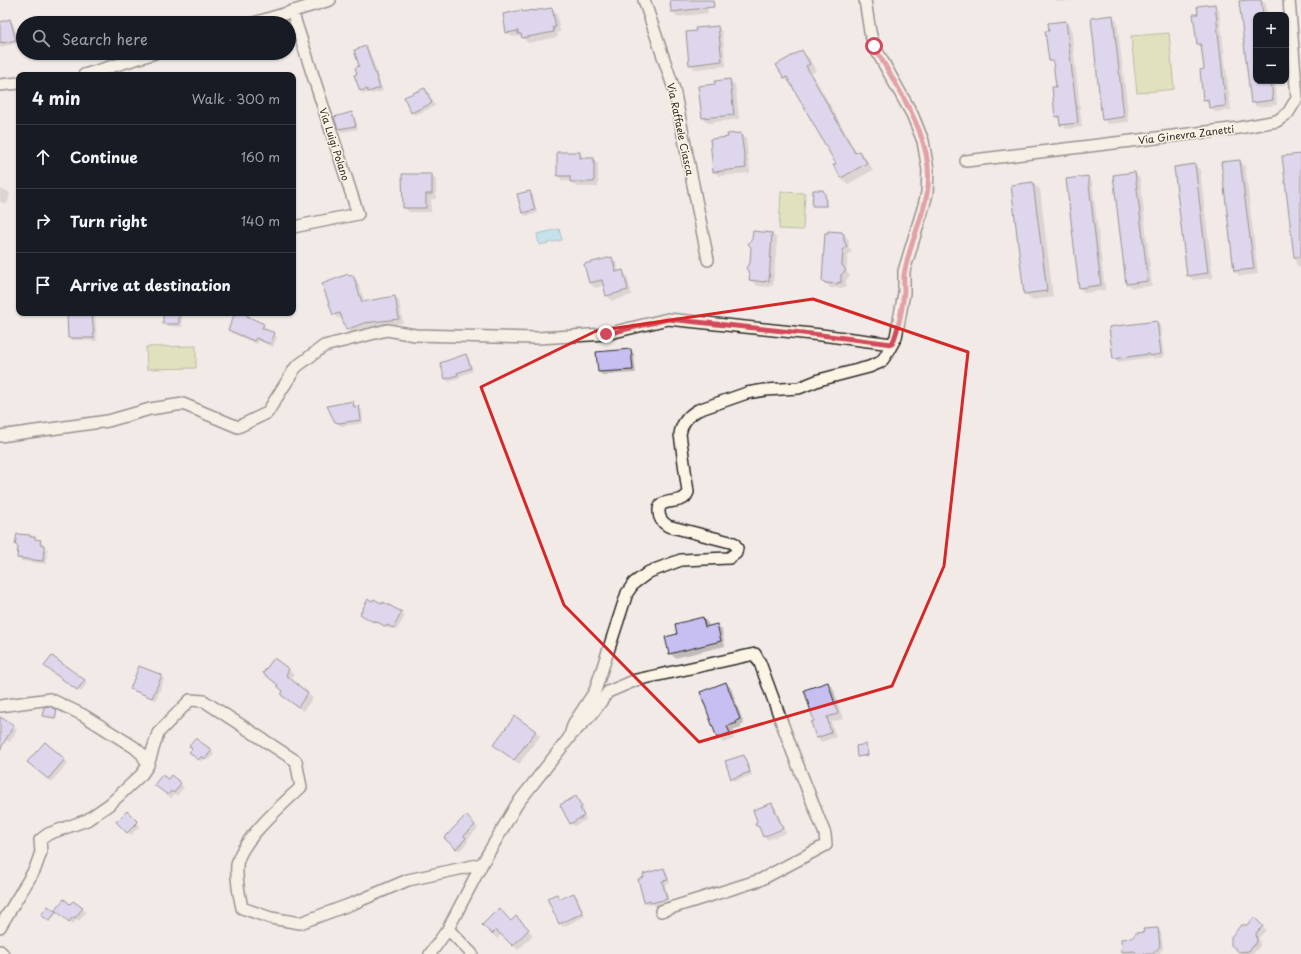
<!DOCTYPE html>
<html lang="en">
<head>
<meta charset="utf-8">
<style>
	body { margin:0; font-family:"Playpen Sans",sans-serif; background:#242831; color:#f1f3f6 }
	.controls { position:absolute; right:12px; top:12px; display:grid; overflow:hidden; border-radius:8px; box-shadow:0 1px 3px #0004 }
	.controls button { width:36px; height:36px; display:grid; place-items:center; padding:0; border:0; border-bottom:1px solid #363941; background:#171b24; color:#f1f3f6; font:20px sans-serif }
	.stop { position:absolute; width:12px; height:12px; margin:-9px; border:3px solid #d1495b; border-radius:50%; background:#fff }
	.stop.end { background:#d1495b; border-color:#fff; box-shadow:0 1px 4px #0008 }
	.list { margin:0; padding:0; list-style:none }
	h2 { display:flex; justify-content:space-between; align-items:center; height:52px; margin:0; padding:0 16px; font-size:17px }
	h2 small { font-size:13px; font-weight:400; color:#9ea1a6 }
	.list li { display:grid; grid-template-columns:26px 1fr auto; gap:12px; align-items:center; box-sizing:border-box; height:64px; padding:0 16px; border-top:1px solid #363941 }
	.list b { display:block; font-size:15px; white-space:nowrap }
	.list em { font-size:13px; font-style:normal; color:#9ea1a6 }
	.icon { flex:none; width:22px; height:22px; fill:none; stroke:currentColor; stroke-width:2; stroke-linecap:round; stroke-linejoin:round }
	.map { position:relative; flex:none; width:1301px; height:954px; overflow:hidden }
	.search { position:absolute; background:#171b24; box-shadow:0 1px 3px #0004; left:16px; top:16px; width:280px; height:44px; display:flex; align-items:center; gap:10px; box-sizing:border-box; padding:0 14px; border-radius:22px; color:#9ea1a6; font-size:15px }
	.panel { position:absolute; background:#171b24; box-shadow:0 1px 3px #0004; left:16px; top:72px; width:280px; height:244px; border-radius:8px }
	.map>svg:first-child { display:block }
</style>
</head>
<body>
<div class="map">
<svg width="1301" height="954" viewBox="0 0 1301 954">
	<rect width="100%" height="100%" fill="#f1eae7"/>
	<filter id="ink" filterUnits="userSpaceOnUse"><feTurbulence type="fractalNoise" baseFrequency=".025" numOctaves="2"/><feDisplacementMap in="SourceGraphic" scale="8" xChannelSelector="R" yChannelSelector="G"/><feConvolveMatrix kernelMatrix="1 2 1 2 8 2 1 2 1" color-interpolation-filters="sRGB"/></filter>
	<g filter="url(#ink)">
		<path fill="#cdd88b" stroke="#7c825b" d="M1169 33 1174 89 1137 93 1131 36Z
			M781 192 805 193 803 230 779 229Z
			M196 346V368L147 369 146 347Z"/>
		<path fill="#90d8f1" stroke="#6893a2" d="M559 229 562 240 539 245 537 234Z"/>
		<path fill="#0003" d="M671 0H706L708 13 677 17 672 11Z
			M1056 0H1076L1058 2Z
			M1256 0H1261L1266 4 1267 15H1256V81H1275L1277 105 1257 107 1252 102Z
			M1214 5 1219 10 1231 110 1215 112 1204 99 1205 70 1203 49 1198 44 1199 15Z
			M552 9 557 14 560 32H557L558 37 528 43 521 36 512 37 507 32 522 11 524 13Z
			M1112 16 1117 21 1129 122 1108 124 1103 119Z
			M10 20 13 23 18 43 0 47V23Z
			M1066 22 1071 27 1082 127 1066 129 1056 116 1057 87 1054 65 1050 61 1051 32Z
			M717 27 722 32 726 66 695 69 690 64Z
			M366 47 369 50 383 91 372 94 370 92 364 94 361 91 356 75 358 74Z
			M802 52 809 58 816 71 812 73 857 153 859 152 866 159 873 170 848 184 841 178 838 164 791 85 784 78Z
			M730 80 735 85 739 119 708 123 703 118 716 85Z
			M425 89 428 92 435 106 415 115 412 112Z
			M352 113 355 117 358 129 342 132 339 129Z
			M741 134 746 139 750 173 719 176 714 171 729 138Z
			M558 153H580L585 158 593 159 598 164V187H576L571 181H563L558 176Z
			M1301 155V269L1296 264 1283 157Z
			M1240 161 1245 166 1258 274 1240 276 1234 271 1222 163Z
			M1195 165 1200 170 1213 278 1193 280 1188 275Z
			M1134 173 1140 178 1152 286 1132 288 1127 283Z
			M431 175 436 180V199H431V212H409L404 207Z
			M1087 177 1092 182 1105 290 1085 293 1080 288Z
			M1033 183 1040 190 1053 297 1032 300 1025 293Z
			M0 189 7 191 10 194 7 204 0 202Z
			M530 192 533 195 537 213 526 216 523 213 519 195Z
			M824 193 826 196 827 207 815 206 813 205Z
			M772 234 777 239 773 286 770 285 769 287 758 286 750 280Z
			M844 234 849 240 848 247 852 251 848 255 846 271 850 276 846 280V287H843L842 288H831L823 281Z
			M612 258 617 263 619 272 622 271 627 276 632 295 612 301 607 295 605 285 595 288 590 283Z
			M352 276 357 280 365 303 395 297 399 301 403 323 368 327 351 334 347 330 342 317 338 319 334 314 349 277Z
			M68 313H95L97 341 72 340 69 337Z
			M164 313H179L182 316V327L167 326 164 323Z
			M236 313 248 314 251 317 250 319 263 324 266 328 265 330 274 334 277 337 273 347 259 341 257 344 232 333 229 329Z
			M1156 322 1160 325 1164 357 1153 359 1152 357 1118 362 1114 358Z
			M631 350 634 354 636 373 602 375 599 372 598 353Z
			M466 355 469 359 473 371 460 376V378L449 382 446 379Z
			M353 402 356 407H358L362 410 363 423 343 426 339 425 336 421Z
			M30 536 40 541 47 549 46 564 21 561 18 558 19 548 17 545Z
			M384 603 401 613 405 616 396 631 391 627 390 629 378 622 377 624 361 614Z
			M703 618 708 623 709 627 717 625 722 630 725 646 675 658 670 653Z
			M274 659 289 670 294 675 290 680 313 698 303 711 287 699 282 694 284 691 264 673Z
			M49 669 84 680 87 683 81 692Z
			M161 676 164 679 156 700 134 691 131 688Z
			M726 683 731 688 744 724 741 726V728L732 731 734 739 723 743 718 738Z
			M828 683 833 688 843 719 831 722 836 737 821 742 816 737 815 722Z
			M56 711 57 712 56 719 44 715Z
			M2 719 17 729 10 742 0 736V723Z
			M535 731 540 736 519 764 495 745Z
			M866 745 868 756 860 757 858 756Z
			M211 751 214 754 209 761 205 758 202 762 194 755Z
			M743 756 746 759 752 775 735 781 732 778Z
			M65 760 68 763 51 782 32 765Z
			M171 777 184 787 177 796 174 794 171 798 159 788Z
			M576 797 584 810 582 812 586 820 574 826 571 823Z
			M772 804 775 807 784 828 764 837 761 829 756 825Z
			M127 813 140 826 131 835 118 822Z
			M466 817 478 828 467 840 468 842 459 851 446 838Z
			M784 830 786 833 767 840 765 837Z
			M664 869 667 872 670 883 665 884 669 902 655 906 652 903 648 904 645 901Z
			M573 894 577 897 585 916 563 927 560 923 557 895 561 900Z
			M74 902 86 912 79 921 77 919 73 924 59 913Z
			M48 908 56 914 50 922 42 915Z
			M516 917 533 935 518 950 502 934 497 939 484 925 511 922Z
			M1254 918 1266 930 1259 937 1260 946 1253 954H1242L1232 945Z
			M1158 929 1161 932 1163 949 1159 954H1125L1123 951 1132 939Z"/>
		<path fill="#c7bff1" stroke="#2b2b2b" d="M670 0H713L714 7 671 12Z
			M1248 0H1261L1263 15H1256V81H1271L1273 100 1251 103 1239 1Z
			M1215 4 1226 106 1209 108 1208 99 1203 100 1200 70 1204 69 1201 44H1197L1193 14H1198L1197 6Z
			M552 8 556 27H553L554 32 522 38 521 34H518V31L506 33 503 14 522 10 523 12 532 10V11Z
			M1113 15 1124 117 1102 120 1091 18Z
			M10 19 16 40 3 43V42L0 43V22Z
			M1066 21 1078 123 1060 125 1059 116 1055 117 1052 87H1056L1053 61H1049L1045 31H1049L1048 23Z
			M718 26 722 61 689 65 686 32 696 31 695 28Z
			M366 46 380 88 368 92 367 89 360 91 354 75 357 74 355 68 359 66 354 50Z
			M802 50 810 64 806 66 829 107 855 153 859 151 867 163 841 178 833 165 836 164 787 77 784 78 776 65Z
			M730 79 734 115 702 118 698 86 715 84V81Z
			M425 88 432 103 411 113 404 97Z
			M352 112 356 126 338 129 334 117Z
			M741 133 746 168 713 172 710 139 728 137 727 134Z
			M557 152H580V158H594V182H570V176H557Z
			M1301 154V257H1294L1282 156Z
			M1240 160 1254 269 1234 271 1221 162Z
			M1195 164 1208 273 1187 276 1174 167Z
			M1135 172 1148 281 1126 284 1113 175Z
			M402 174H432V194H426V208H403Z
			M1088 176 1101 285 1079 288 1066 179Z
			M1033 182 1047 291 1024 294 1011 185Z
			M813 190H823L825 194 826 206H812Z
			M530 191 535 210 522 213 517 194Z
			M753 231 772 233 769 281H765V282L749 280 750 274 746 268 750 263 751 247 748 244 752 239Z
			M828 231 842 232V233L844 234V241L847 246 843 250 842 265 846 270 841 275V283L838 282V284L825 283V282L822 281 825 233H828Z
			M612 257 616 272 623 270 628 290 606 296 602 280 589 283 584 264Z
			M348 274 349 276 353 275 362 302 395 296 399 319 364 323 346 330 340 313 333 315 322 284Z
			M67 313H92L94 338H68Z
			M163 313H179V324H163Z
			M235 313H248L247 316 264 324 262 328 275 333 270 344 256 338 254 341 228 330Z
			M1157 321 1161 354 1149 356V354L1113 359 1109 327Z
			M631 349 633 370 598 372 596 352Z
			M466 354 471 368 457 373 458 375 445 379 440 363Z
			M353 401 354 407 359 406 361 420 339 423 335 422 327 406Z
			M17 534 30 535V537H35V539L41 540 40 544 44 545 43 561 17 558 18 546 15 545Z
			M368 599 373 601 374 599 383 604V602L402 612 393 628 387 625 386 627 374 620 373 622 360 614Z
			M703 617 705 627 717 624 721 641 669 654 665 637 677 634 675 624Z
			M52 656 85 680 77 690 44 666Z
			M274 658 289 669 286 675 308 693 298 707 281 695 283 691 277 686 278 685 263 673Z
			M139 666 162 675 152 698 130 689Z
			M726 682 740 719 736 721 737 723 727 726 730 733 717 738 700 692Z
			M828 682 838 714 827 717 831 733 816 738 811 722 814 721 804 690Z
			M49 706 57 710 55 718 42 716 44 707Z
			M515 716 536 731 514 760 493 745Z
			M0 717 14 725 0 750Z
			M195 738 212 750 205 759 202 756 198 760 189 752 192 749 189 746Z
			M45 742 65 759 48 779 27 762Z
			M866 744 868 755 857 757 856 746Z
			M744 755 750 772 731 779 725 761Z
			M162 775 168 779 171 775 181 783 174 793 171 791 168 795 154 785Z
			M576 796 582 807 580 808 584 816 570 824 560 805Z
			M772 803 783 829 763 837 759 827 755 825 757 821 753 810Z
			M127 811 138 822 127 833 116 822Z
			M466 815 475 825 464 836 466 838 456 849 444 838Z
			M664 868 668 880 662 881 667 899 651 903 650 900 644 902 638 879 644 877 643 874Z
			M574 893 583 913 559 924 547 898 557 894 560 899Z
			M64 899 70 904 73 901 83 908 75 918 73 917 69 922 55 910Z
			M48 906 56 912 49 921 41 915Z
			M499 908 511 921 516 916 529 929 513 946 496 930 492 934 482 925Z
			M1254 917 1263 926 1256 933 1257 942 1249 951 1239 952 1231 945V937L1241 925H1247Z
			M1158 928 1160 946 1153 954H1138L1134 951 1122 952 1121 939 1132 938 1136 933 1144 932 1143 929Z"/>
		<g fill="none" stroke-linecap="round" stroke-linejoin="round">
			<defs>
				<path id="street" d="M644 0 674 89 708 260
					M292 11 358 214 293 227
					M254 23 330 0
					M84 75 155 53
					M0 85 19 83
					M966 161 1239 128 1277 121 1288 113 1297 98 1289 0
					M0 436 108 421 150 409 183 404 238 427 267 413 296 367 324 346 387 330 415 335 538 338 606 334 668 319 821 335 892 344
					M0 706 50 699 83 715 134 747 142 754 148 765
					M572 734 592 714 608 692 636 680 755 654 760 663 793 753 825 834 826 845 760 880 661 911
					M0 927 35 869 41 852 40 840 48 834 87 820 110 804 142 774 148 765 158 733 190 700 204 701 296 761 301 787C283 804 240 841 237 865 236 880 239 894 242 908L271 918 300 923 354 903 408 880 482 864
					M448 929 472 954
					M0 951 3 954
					M430 954 448 929 482 864 517 804 569 738 574 723 595 691 627 593 634 583 649 572 681 560 729 558 736 553 737 548 734 543 668 526C663 523 659 518 659 512 658 499 674 503 682 499 685 498 687 495 688 492L680 434C682 423 687 416 698 410L747 393 765 390 799 388 819 380 869 367 881 362 886 355 896 337 904 293V271L924 205 927 193 928 170 923 141 912 114 874 46 870 32 865 0"/>
			</defs>
			<use href="#street" stroke="#2b2b2b" stroke-width="14"/>
			<use href="#street" stroke="#fcf5e5" stroke-width="11"/>
		</g>
	</g>
	<g fill="none" stroke-linecap="round" stroke-linejoin="round" filter="url(#ink)">
		<path stroke="#d1495b" stroke-width="5" d="M606 334 668 319 821 335 892 344C898 332 903 305 904 291 904 284 903 277 905 270 910 244 922 220 927 194 937 141 898 90 874 46"/>
	</g>
	<path d="M0 0H1301V954H0ZM813 299 968 352 944 566 892 686 699 742 564 605 481 387 596 331Z" fill="#f1eae7" fill-opacity=".55" fill-rule="evenodd"/>
	<path fill="none" stroke="#d62828" stroke-width="3" stroke-linejoin="round" d="M813 299 968 352 944 566 892 686 699 742 564 605 481 387 596 331Z"/>
	<g text-anchor="middle" dominant-baseline="central" stroke-width="3" stroke-linejoin="round" paint-order="stroke">
		<g font-size="10" fill="#2b2b2b" stroke="#fcf5e5">
			<text transform="translate(681 129) rotate(78)">Via Raffaele Ciasca</text>
			<text transform="translate(1186 134) rotate(-7)">Via Ginevra Zanetti</text>
			<text transform="translate(335 144) rotate(72)">Via Luigi Polano</text>
		</g>
	</g>
</svg>
<div class="controls">
<button>+</button>
<button>−</button>
</div>
<div class="stop" style="left:874px;top:46px"></div>
<div class="stop end" style="left:606px;top:334px"></div>
<div class="search"><svg class="icon" aria-label="search" viewBox="0 0 24 24"><circle cx="10" cy="10" r="6"/><path d="M15 15l6 6"/></svg>Search here</div>
<section class="panel">
<h2>4 min<small>Walk · 300 m</small></h2>
<ul class="list">
<li><svg class="icon" aria-label="ahead" viewBox="0 0 24 24"><path d="M12 20V5M6 11l6-6 6 6"/></svg><div><b>Continue</b></div><em>160 m</em></li>
<li><svg class="icon" aria-label="right" viewBox="0 0 24 24"><path d="M7 20v-9h11M14 6l5 5-5 5"/></svg><div><b>Turn right</b></div><em>140 m</em></li>
<li><svg class="icon" aria-label="arrive" viewBox="0 0 24 24"><path d="M6 21V4h12l-3 4 3 4H6"/></svg><div><b>Arrive at destination</b></div></li>
</ul>
</section>
</div>
</body>
</html>
